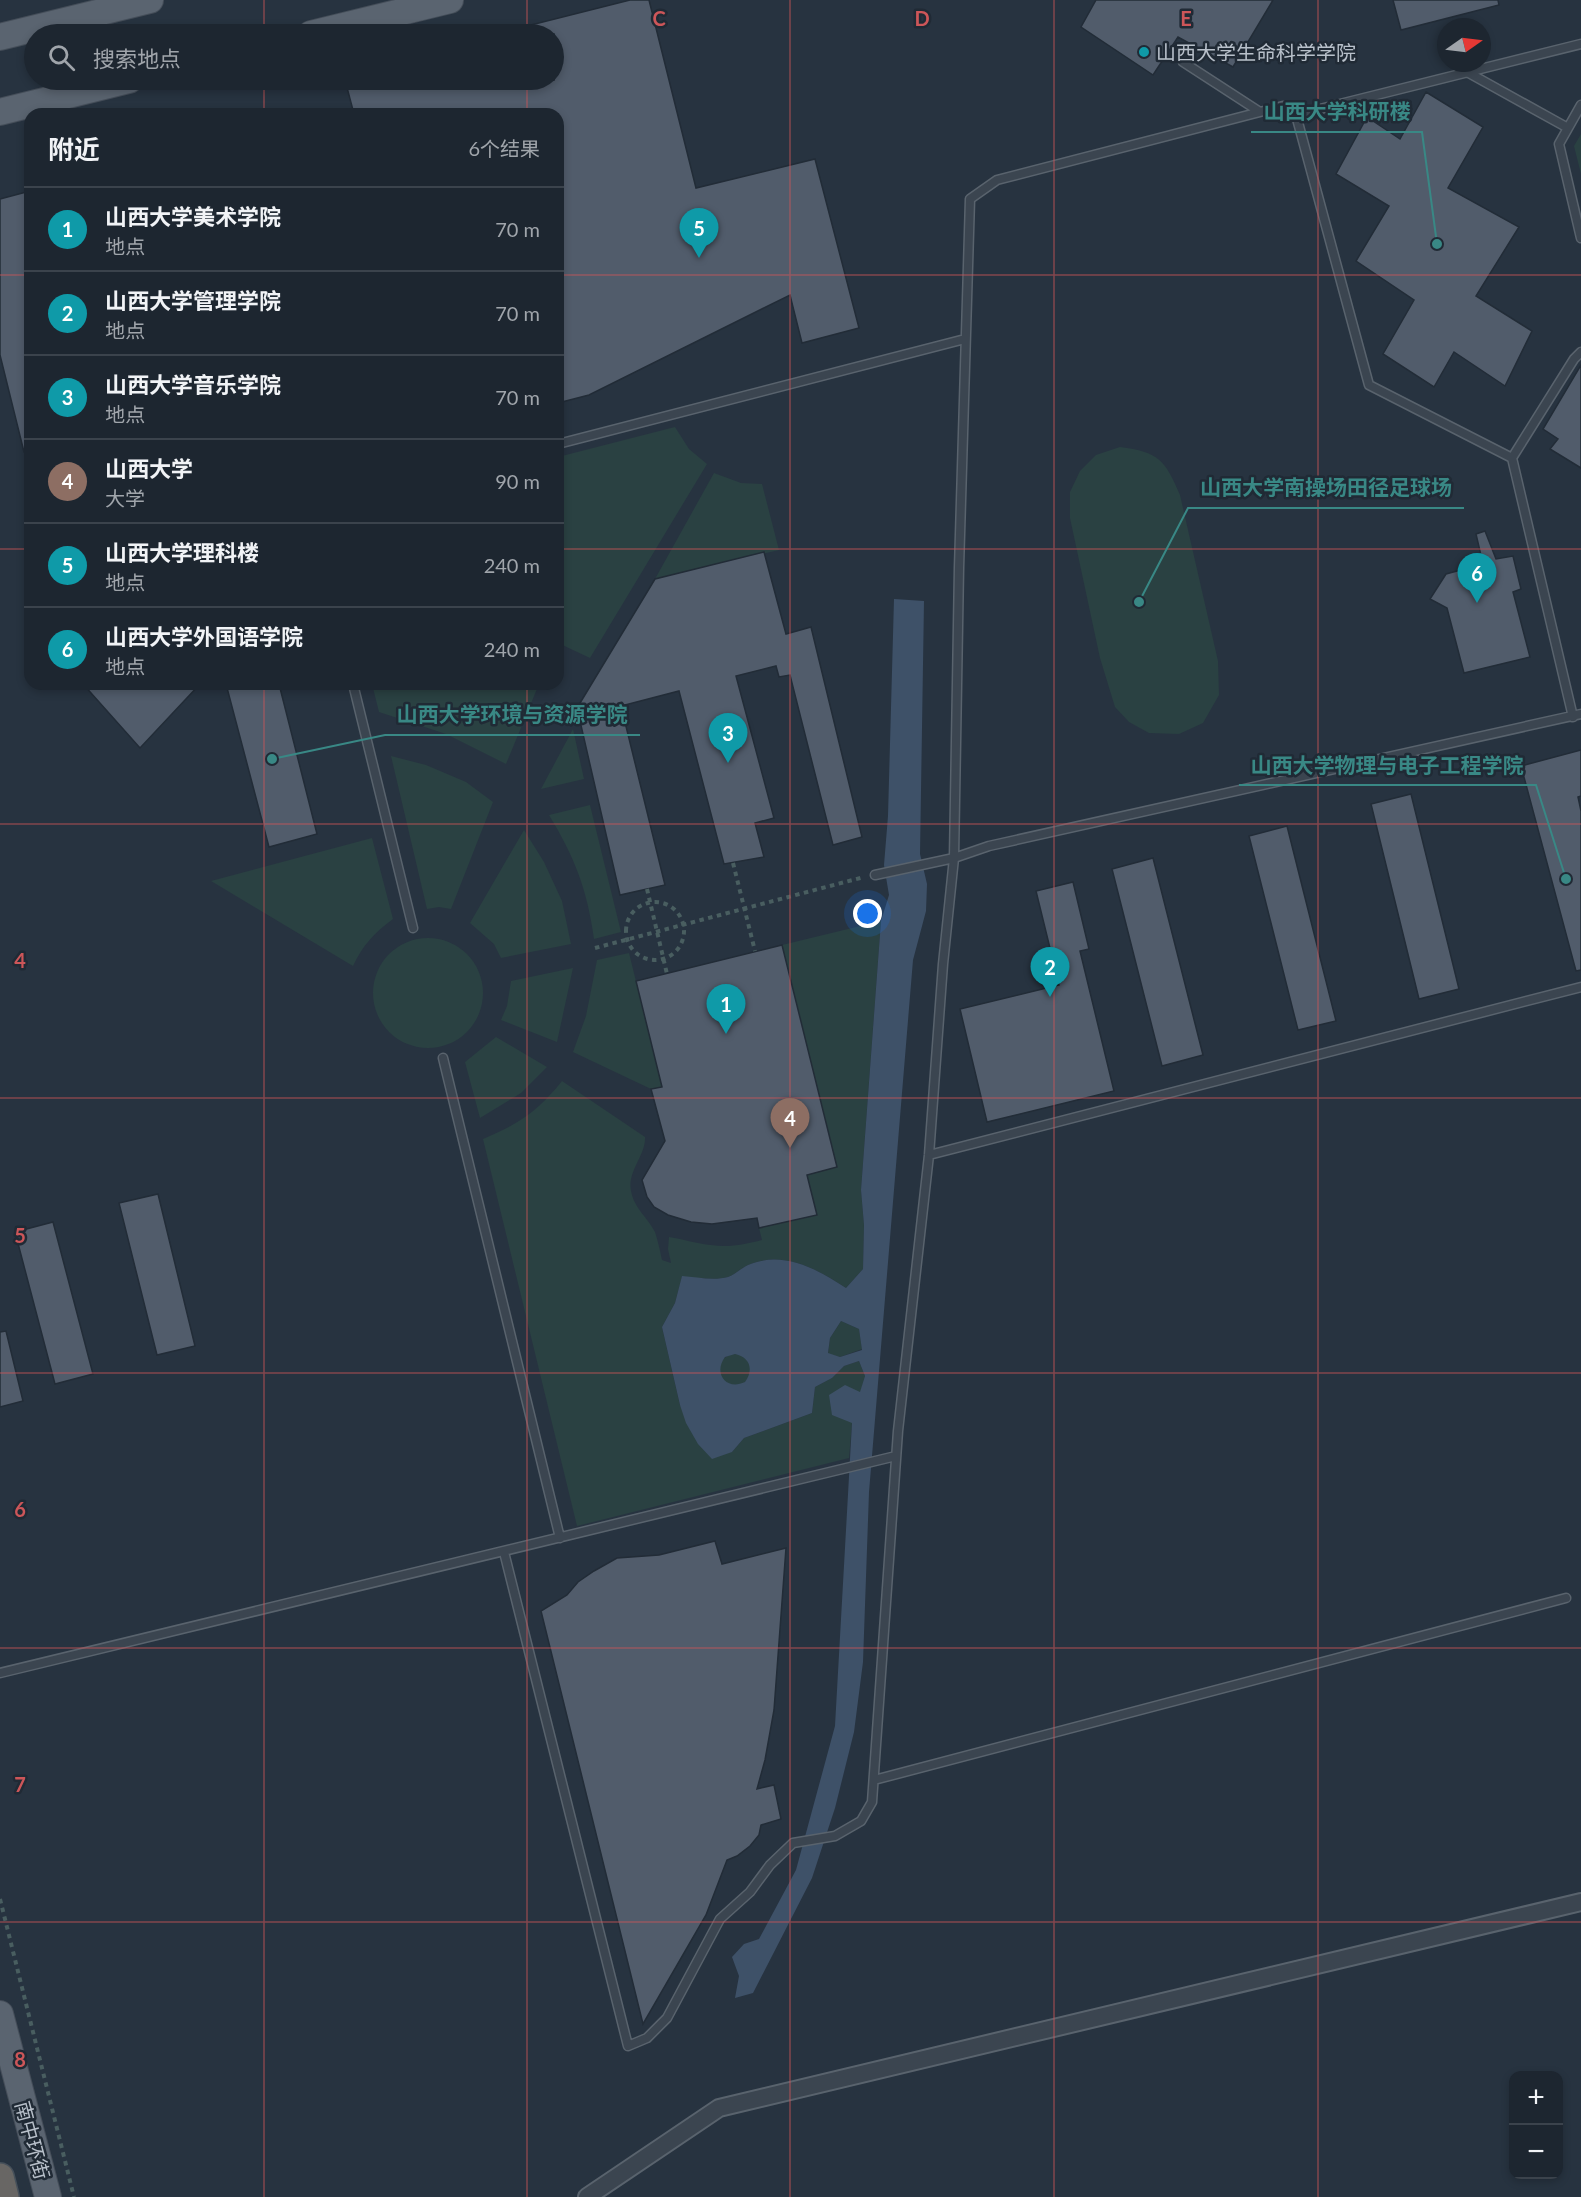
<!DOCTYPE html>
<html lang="zh">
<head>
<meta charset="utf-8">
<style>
	body { margin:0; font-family:Lato,"Noto Sans SC",sans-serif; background:#252e38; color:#f1f3f6 }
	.controls { position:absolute; right:18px; bottom:18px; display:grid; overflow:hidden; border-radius:12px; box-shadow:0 3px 9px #0003 }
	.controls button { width:54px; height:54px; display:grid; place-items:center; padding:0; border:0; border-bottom:2px solid #3b434c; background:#1d2630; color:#f1f3f6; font:30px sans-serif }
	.compass { position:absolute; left:1437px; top:18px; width:54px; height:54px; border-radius:50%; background:#1d2630; box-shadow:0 3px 9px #0003; rotate:76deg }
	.you { position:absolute; left:868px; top:914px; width:21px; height:21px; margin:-15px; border:4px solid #fff; border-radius:50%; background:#1a73e8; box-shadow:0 0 0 9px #1a73e833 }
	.badge { display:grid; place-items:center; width:39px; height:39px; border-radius:50%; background:#bca0f2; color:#fff; font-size:20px; font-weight:700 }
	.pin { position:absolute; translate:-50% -50px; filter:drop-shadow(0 2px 3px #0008) }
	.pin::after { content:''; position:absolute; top:32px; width:21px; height:18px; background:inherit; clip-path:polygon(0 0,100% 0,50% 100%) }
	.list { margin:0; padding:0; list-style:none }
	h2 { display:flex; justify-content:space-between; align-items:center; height:78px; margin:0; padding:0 24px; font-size:26px }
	h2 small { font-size:20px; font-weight:400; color:#a0a5ab }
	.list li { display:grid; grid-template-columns:39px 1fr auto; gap:18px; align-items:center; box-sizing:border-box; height:84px; padding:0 24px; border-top:2px solid #3b434c }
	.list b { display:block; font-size:22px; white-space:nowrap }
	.list p { margin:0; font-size:20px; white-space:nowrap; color:#a0a5ab }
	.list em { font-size:20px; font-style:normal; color:#a0a5ab }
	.icon { flex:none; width:33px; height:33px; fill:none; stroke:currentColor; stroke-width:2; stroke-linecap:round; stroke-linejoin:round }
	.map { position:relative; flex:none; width:1581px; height:2197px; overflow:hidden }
	.search { position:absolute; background:#1d2630; box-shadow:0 3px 9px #0003; left:24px; top:24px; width:540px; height:66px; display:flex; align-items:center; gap:15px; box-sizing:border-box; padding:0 21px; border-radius:33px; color:#a0a5ab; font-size:22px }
	.panel { position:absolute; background:#1d2630; box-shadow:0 3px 9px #0003; left:24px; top:108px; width:540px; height:582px; border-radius:18px }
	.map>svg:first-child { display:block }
</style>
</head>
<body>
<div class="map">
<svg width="1581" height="2197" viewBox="0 0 1581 2197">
	<rect width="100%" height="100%" fill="#273340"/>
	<path fill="#2a4142" d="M1581 134V174L1574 146Z
		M675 427 689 449 707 464 590 658 558 643V457Z
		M1120 447C1159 452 1165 460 1180 495L1218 661 1219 695 1203 723 1179 734 1149 733 1129 722 1115 707 1100 658 1070 518V492L1080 471 1096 455Z
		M714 473 741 483 762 484 779 550 655 579Z
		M372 684H539L506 764 446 734 379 712Z
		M573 729 584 779 541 789Z
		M391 756 426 765 466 782 493 802 451 909 439 907 427 909Z
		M590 805 621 932 594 939C587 889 575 858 549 815Z
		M524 830 544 862 562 901 571 944 501 958 494 944 470 923Z
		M372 838 393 919C374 933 363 945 353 966L211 881Z
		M881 921 861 1190 864 1225 863 1269 846 1288C817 1269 783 1250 748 1265 741 1268 735 1275 728 1277 714 1281 696 1277 682 1277L675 1303 662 1327 680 1405 732 1452 744 1438 812 1413 815 1387 832 1378 844 1366 859 1361 865 1376 852 1423 849 1458 577 1526 483 1139C520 1123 537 1112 562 1081L645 1137C646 1155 627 1171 631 1191 634 1208 648 1218 655 1232 658 1241 660 1251 662 1260L671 1263 668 1249 669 1237C684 1239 697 1244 711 1245 729 1248 745 1244 762 1240L759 1228 817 1215 807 1175 836 1167 782 945Z
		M373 993a55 55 0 1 1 110 0a55 55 0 1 1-110 0Z
		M629 953 662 1087 651 1089 573 1052 586 1016 597 960Z
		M573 968 557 1042 501 1020 507 1006 511 981Z
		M496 1037 547 1067 521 1093 480 1118 465 1062Z
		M841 1321 859 1329 862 1349 840 1357 828 1354 830 1338Z
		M719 1370a16 16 0 1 1 32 0a16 16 0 1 1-32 0Z"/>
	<path fill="#3e5168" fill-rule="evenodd" d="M894 599 924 601 920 854 927 884 926 911 913 960 869 1492 863 1662 854 1732 835 1808 812 1878 753 1993 735 1998 739 1976 732 1957 744 1944 759 1939 796 1870 835 1726 852 1423 832 1415 829 1395 845 1385 860 1392 865 1376 859 1361 844 1366 832 1378 815 1387 812 1413 744 1438 732 1452 712 1459 698 1444 686 1423 680 1405 662 1327 675 1303 682 1276C696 1277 714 1281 728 1277 735 1275 741 1268 748 1265 783 1250 817 1269 846 1288L863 1269 864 1225 861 1190 881 921 889 895 884 865 888 816ZM841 1321 859 1329 862 1350 840 1357 828 1353 830 1338ZM735 1354C750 1357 754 1370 745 1382 726 1391 713 1373 725 1357Z"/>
	<path fill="#515c6b" stroke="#222c37" stroke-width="1.5" d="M630 0H649L696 188 815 159 859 328 802 343 790 295 589 395 558 403V114H354L345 80H554V34H516L515 29Z
		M1096 0H1273L1233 67 1178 37 1153 75 1081 27Z
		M1393 0H1498L1499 5 1401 30Z
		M1426 92 1483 127 1448 188 1519 227 1476 296 1532 331 1505 386 1454 352 1434 387 1383 354 1414 300 1356 261 1389 206 1336 174 1367 117 1400 139Z
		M30 191V452H24L0 355V199Z
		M1581 365V468L1550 449 1558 439 1543 429Z
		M1485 531 1496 559 1513 556 1521 589 1513 592 1530 657 1464 673 1447 608 1430 599 1446 574 1483 564 1476 534Z
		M764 552 786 634 811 627 862 837 833 845 790 675 779 677 776 666 736 676 774 818 755 823 764 857 724 864 679 691 621 706 665 885 620 895 577 708 655 579Z
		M83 684H200L140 748Z
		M226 684H279L317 834 269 847Z
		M1581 750V796L1578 797 1581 811V970L1576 971 1521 766Z
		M1411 794 1459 989 1419 999 1371 804Z
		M1287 826 1336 1021 1298 1030 1249 836Z
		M1153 858 1203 1055 1162 1066 1112 869Z
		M1073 882 1089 949 1080 951 1114 1091 987 1122 960 1009 1059 985 1036 891Z
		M782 945 837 1167 807 1175 817 1215 759 1228 757 1218 712 1224 691 1222 668 1215 654 1207 647 1197 642 1180 665 1141 651 1089 662 1087 636 981Z
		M158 1194 195 1346 157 1355 119 1203Z
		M53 1222 93 1374 55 1384 15 1232Z
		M6 1331 23 1401 0 1407V1332Z
		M715 1541 722 1564 786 1548 774 1710 765 1760 757 1789 774 1785 781 1819 761 1825 759 1835 750 1846 737 1856 727 1860 706 1915 643 2024 541 1611 567 1595 578 1582 594 1571 617 1558 659 1555Z"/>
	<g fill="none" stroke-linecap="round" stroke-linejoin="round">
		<defs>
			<path id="service" d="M1183 62 1260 112 1283 106 1296 115
				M1467 72 1568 128
				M1581 105 1559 144 1581 238
				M558 444 965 339
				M1512 458 1369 385 1296 115 1581 44
				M353 684 413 928
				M1573 717 1512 458 1574 359 1581 352
				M875 875 954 858 959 568 970 199 997 180 1260 112
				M443 1058 560 1538
				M929 1155 1581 987
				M504 1552 628 2046 647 2038 667 2018 720 1919 750 1892 770 1865 793 1843 835 1836 861 1821 872 1802 898 1431 929 1155 943 964 954 858 989 846 1581 714
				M0 1673 896 1456
				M874 1780 1566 1598"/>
			<path id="minor" d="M587 2197 719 2108 1581 1902"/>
			<path id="primary" d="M311 34 450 0
				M0 37 150 0
				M0 112 129 80
				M0 2014 48 2197"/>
			<path id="trunk" d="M0 2177 5 2197"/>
		</defs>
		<use href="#service" stroke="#59636d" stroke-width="11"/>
		<use href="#minor" stroke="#59636d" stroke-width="20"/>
		<use href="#primary" stroke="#454e59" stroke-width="28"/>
		<use href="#trunk" stroke="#46505a" stroke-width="30"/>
		<path stroke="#495e60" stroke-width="4" stroke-dasharray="4.5 4.5" stroke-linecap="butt" d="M595 948 864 877
			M0 1899 74 2197"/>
		<use href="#service" stroke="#3b4550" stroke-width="8"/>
		<use href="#minor" stroke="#3b4550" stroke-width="16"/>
		<use href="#primary" stroke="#5a6470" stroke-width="26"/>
		<use href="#trunk" stroke="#686664" stroke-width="27"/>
		<path stroke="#495e60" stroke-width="4" stroke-dasharray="4.5 4.5" stroke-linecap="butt" d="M733 863 755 951
			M647 889 667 974
			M626 931a29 29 0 1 1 58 0a29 29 0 1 1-58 0Z"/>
	</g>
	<path fill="none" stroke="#cd5659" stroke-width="1.5" stroke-opacity="0.55" d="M264 0V34M527 0V34M790 0V2197M1054 0V2197M1318 0V2197M264 80V114M527 80V114M0 275H30M558 275H1581M0 549H30M558 549H1581M264 684V2197M527 684V2197M0 824H1581M0 1098H1581M0 1373H1581M0 1648H1581M0 1922H1581"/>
	<circle fill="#0f9aa8" stroke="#202a35" stroke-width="2" cx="1144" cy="52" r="6"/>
	<g text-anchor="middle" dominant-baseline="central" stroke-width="5" stroke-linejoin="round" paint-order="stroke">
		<g font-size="20" fill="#b8c0ca" stroke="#202a35" text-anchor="start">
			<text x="1156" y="52">山西大学生命科学学院</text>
		</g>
		<g font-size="20" fill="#b8c0ca" stroke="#202a35">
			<text transform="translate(33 2140) rotate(75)">南中环街</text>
		</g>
	</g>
	<g font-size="20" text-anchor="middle" font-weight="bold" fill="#cd5659" stroke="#202a35" stroke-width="5" stroke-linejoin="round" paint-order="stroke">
		<text x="659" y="26">C</text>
		<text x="922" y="26">D</text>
		<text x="1186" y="26">E</text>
		<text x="20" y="968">4</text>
		<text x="20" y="1243">5</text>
		<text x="20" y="1517">6</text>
		<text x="20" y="1792">7</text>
		<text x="20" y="2067">8</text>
	</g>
	<path fill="none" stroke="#398885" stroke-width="2" d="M1437 244L1422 132H1251M1139 602L1188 508H1464M272 759L385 735H640M1566 879L1536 785H1239"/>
	<g fill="#398885" stroke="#202a35" stroke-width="2">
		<circle cx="1437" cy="244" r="6"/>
		<circle cx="1139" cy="602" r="6"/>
		<circle cx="272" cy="759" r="6"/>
		<circle cx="1566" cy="879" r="6"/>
	</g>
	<g font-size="21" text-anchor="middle" font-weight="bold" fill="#398885" stroke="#202a35" stroke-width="5" stroke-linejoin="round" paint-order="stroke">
		<text x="1337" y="119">山西大学科研楼</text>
		<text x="1326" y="495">山西大学南操场田径足球场</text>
		<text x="512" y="722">山西大学环境与资源学院</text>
		<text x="1387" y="773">山西大学物理与电子工程学院</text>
	</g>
</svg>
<div class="controls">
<button>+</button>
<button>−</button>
</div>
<svg class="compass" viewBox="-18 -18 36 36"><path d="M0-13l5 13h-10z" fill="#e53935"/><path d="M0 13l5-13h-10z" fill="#a0a5ab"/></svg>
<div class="you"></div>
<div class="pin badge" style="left:726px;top:1034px;background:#0f9aa8">1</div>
<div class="pin badge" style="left:1050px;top:997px;background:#0f9aa8">2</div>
<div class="pin badge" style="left:728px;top:763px;background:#0f9aa8">3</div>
<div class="pin badge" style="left:790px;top:1148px;background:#8d6e63">4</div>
<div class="pin badge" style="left:699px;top:258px;background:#0f9aa8">5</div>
<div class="pin badge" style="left:1477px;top:603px;background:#0f9aa8">6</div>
<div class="search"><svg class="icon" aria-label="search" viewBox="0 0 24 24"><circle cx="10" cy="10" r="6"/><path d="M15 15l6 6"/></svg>搜索地点</div>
<section class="panel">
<h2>附近<small>6个结果</small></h2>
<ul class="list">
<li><span class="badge" style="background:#0f9aa8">1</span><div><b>山西大学美术学院</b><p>地点</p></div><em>70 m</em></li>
<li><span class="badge" style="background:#0f9aa8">2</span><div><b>山西大学管理学院</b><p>地点</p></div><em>70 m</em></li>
<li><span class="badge" style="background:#0f9aa8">3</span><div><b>山西大学音乐学院</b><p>地点</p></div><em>70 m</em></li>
<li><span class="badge" style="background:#8d6e63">4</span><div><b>山西大学</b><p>大学</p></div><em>90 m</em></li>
<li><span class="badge" style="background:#0f9aa8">5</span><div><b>山西大学理科楼</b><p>地点</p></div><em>240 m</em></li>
<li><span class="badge" style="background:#0f9aa8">6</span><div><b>山西大学外国语学院</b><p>地点</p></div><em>240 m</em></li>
</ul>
</section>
</div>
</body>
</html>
